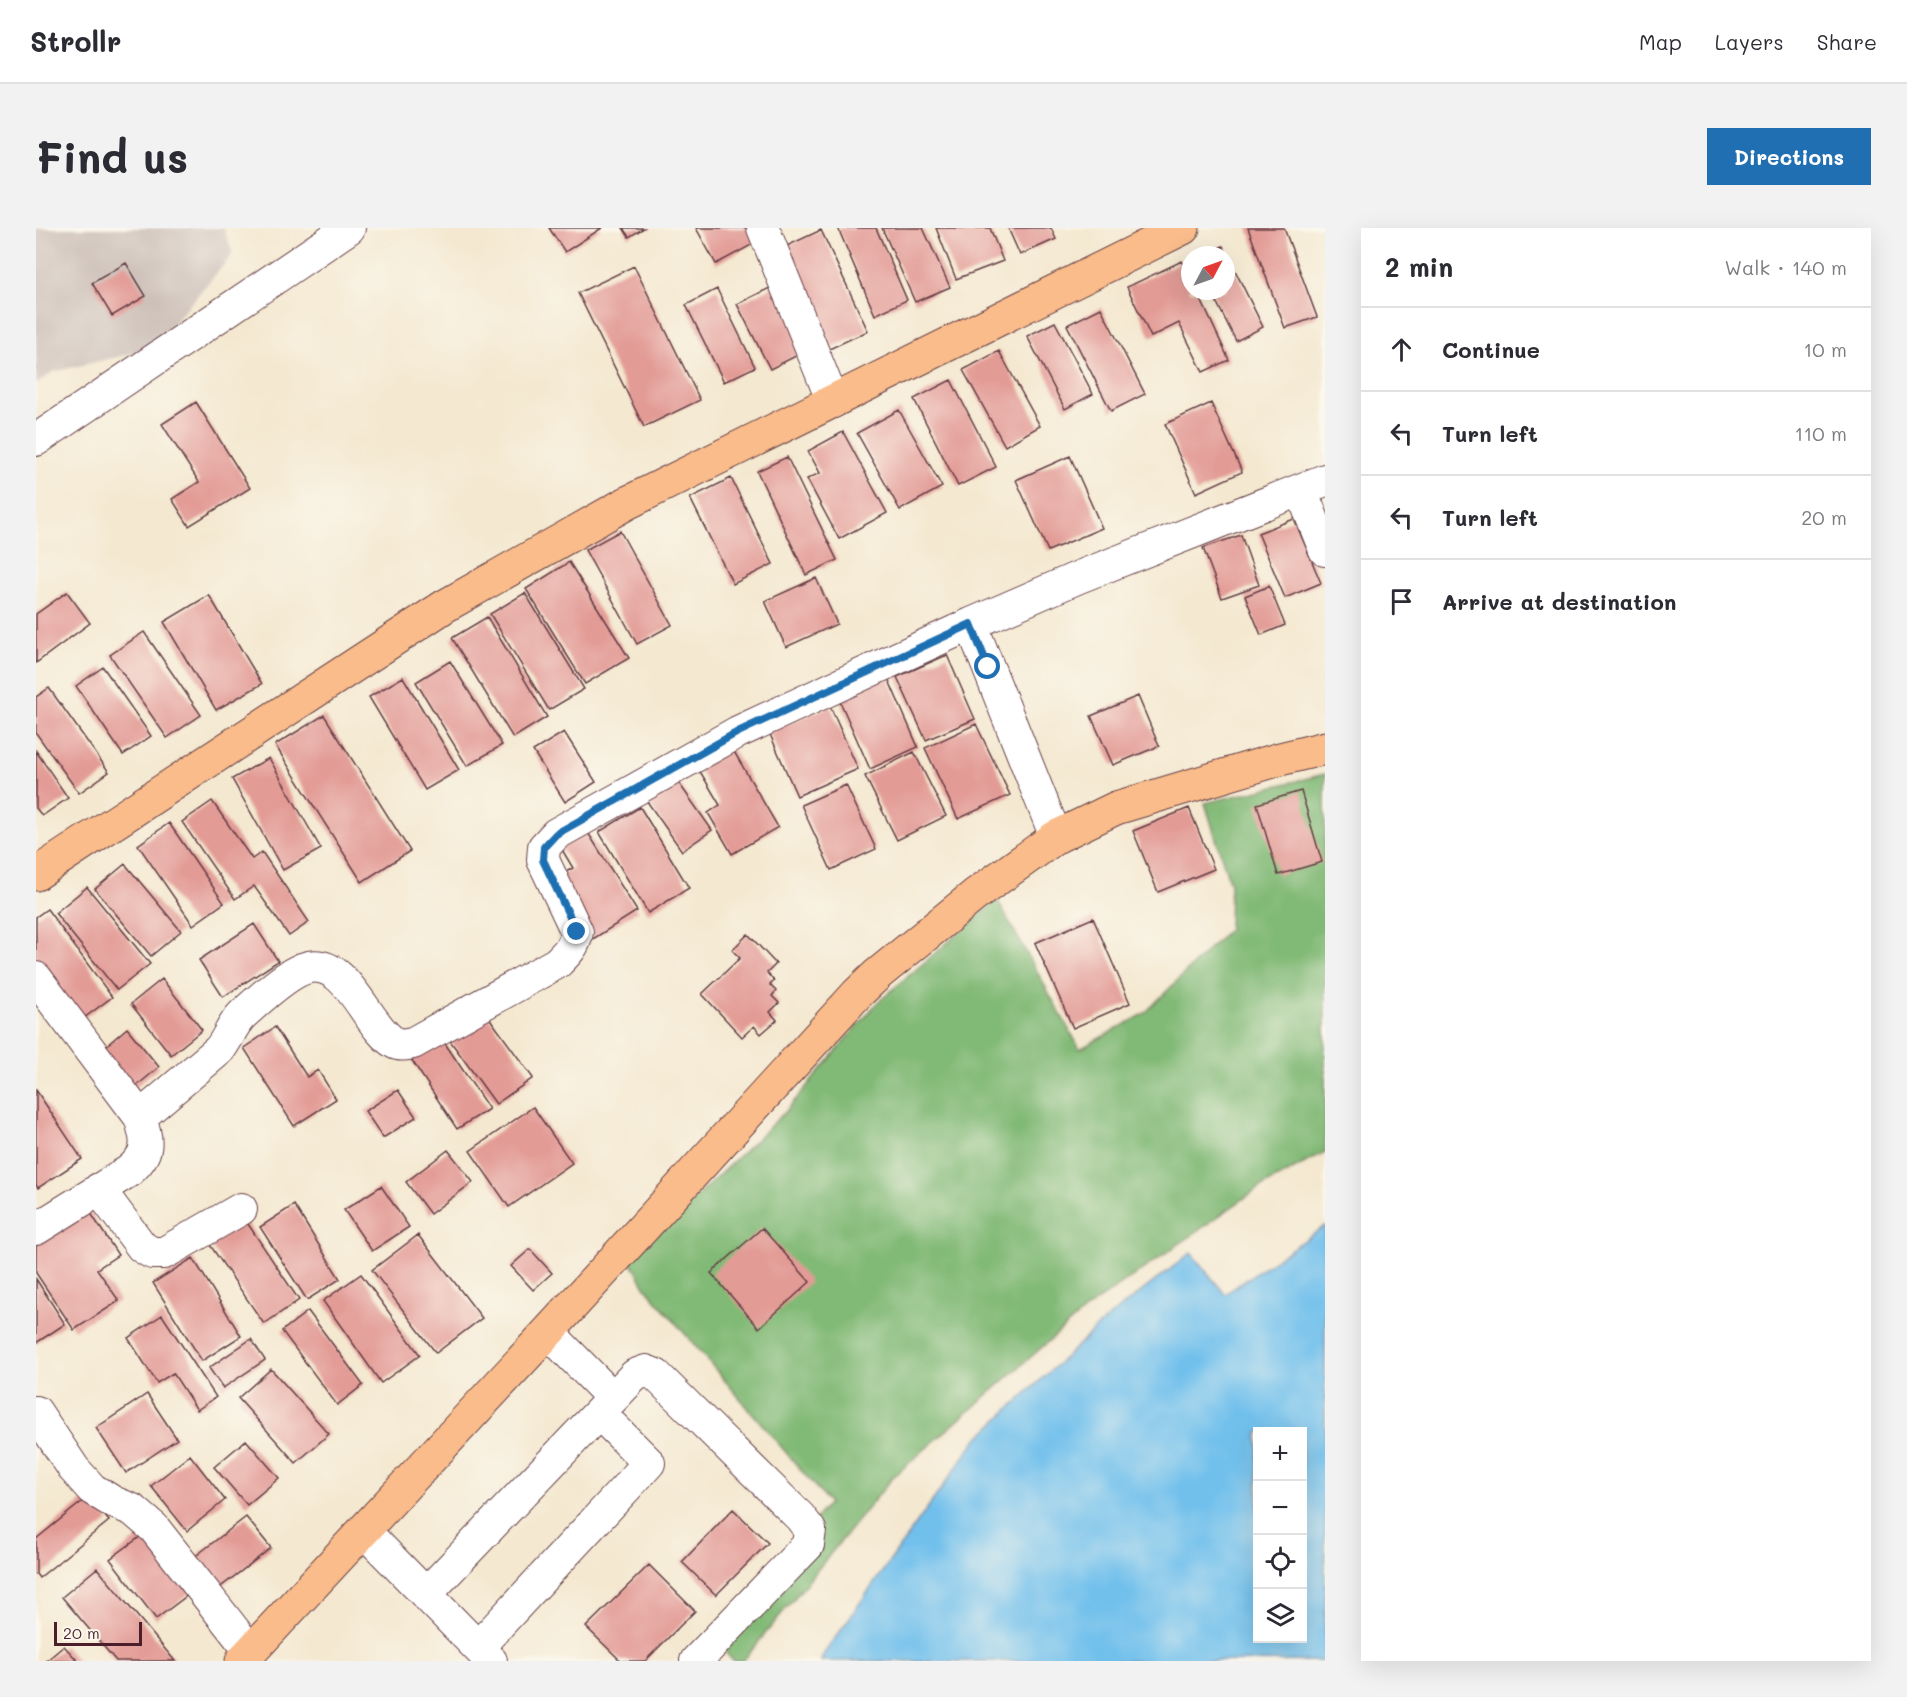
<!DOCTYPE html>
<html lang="en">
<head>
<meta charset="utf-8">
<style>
	body { margin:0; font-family:Mali,sans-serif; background:#f2f2f3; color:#2b2b33 }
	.controls { position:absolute; right:18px; bottom:18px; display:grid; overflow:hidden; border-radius:0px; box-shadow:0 6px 24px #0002 }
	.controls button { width:54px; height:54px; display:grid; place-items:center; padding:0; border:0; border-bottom:2px solid #e1e1e2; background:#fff; color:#2b2b33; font:30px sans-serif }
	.compass { position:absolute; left:1145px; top:18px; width:54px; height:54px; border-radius:50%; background:#fff; box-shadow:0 6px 24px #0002; rotate:49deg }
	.scale { position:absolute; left:18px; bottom:15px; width:88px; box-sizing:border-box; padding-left:6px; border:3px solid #4a1f2b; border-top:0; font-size:16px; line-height:21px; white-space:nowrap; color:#4a1f2b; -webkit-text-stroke:4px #fbf7ec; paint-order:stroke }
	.stop { position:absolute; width:18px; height:18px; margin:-14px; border:4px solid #1f6fb2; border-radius:50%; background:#fff }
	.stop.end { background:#1f6fb2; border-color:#fff; box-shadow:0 2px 6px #0008 }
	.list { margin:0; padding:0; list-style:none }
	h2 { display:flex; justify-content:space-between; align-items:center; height:78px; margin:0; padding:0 24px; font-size:26px }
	h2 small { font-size:20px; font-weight:400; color:#7c7c81 }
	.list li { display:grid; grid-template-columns:39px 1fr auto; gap:18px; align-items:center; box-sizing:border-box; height:84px; padding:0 24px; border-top:2px solid #e1e1e2 }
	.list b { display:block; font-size:22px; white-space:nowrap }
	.list em { font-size:20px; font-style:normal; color:#7c7c81 }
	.icon { flex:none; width:33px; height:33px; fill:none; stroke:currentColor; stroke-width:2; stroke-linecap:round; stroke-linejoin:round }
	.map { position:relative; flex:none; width:1289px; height:1433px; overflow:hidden; border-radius:0px }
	header { display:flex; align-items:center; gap:36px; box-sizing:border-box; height:84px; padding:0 30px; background:#fff; border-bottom:2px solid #e1e1e2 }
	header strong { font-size:28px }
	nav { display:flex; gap:33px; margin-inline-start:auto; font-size:21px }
	.intro { display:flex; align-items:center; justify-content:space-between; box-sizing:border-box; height:144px; padding:0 36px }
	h1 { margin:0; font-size:42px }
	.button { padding:15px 27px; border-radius:0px; background:#1f6fb2; color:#fff; font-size:21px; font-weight:700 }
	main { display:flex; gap:36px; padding:0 36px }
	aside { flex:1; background:#fff; border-radius:0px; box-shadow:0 6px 24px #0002 }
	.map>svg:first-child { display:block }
</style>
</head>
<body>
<header>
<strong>Strollr</strong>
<nav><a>Map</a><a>Layers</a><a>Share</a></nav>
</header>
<div class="intro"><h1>Find us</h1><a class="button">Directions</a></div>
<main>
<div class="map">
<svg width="1289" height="1433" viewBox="0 0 1289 1433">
	<rect width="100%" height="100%" fill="#fbf7ec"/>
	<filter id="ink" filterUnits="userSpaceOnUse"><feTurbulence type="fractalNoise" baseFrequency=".0167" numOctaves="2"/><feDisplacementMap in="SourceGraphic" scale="12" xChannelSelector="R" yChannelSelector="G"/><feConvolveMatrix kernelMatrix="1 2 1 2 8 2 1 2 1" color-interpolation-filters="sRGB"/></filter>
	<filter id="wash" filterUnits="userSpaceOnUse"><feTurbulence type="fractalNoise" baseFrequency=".008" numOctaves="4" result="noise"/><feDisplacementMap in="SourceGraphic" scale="24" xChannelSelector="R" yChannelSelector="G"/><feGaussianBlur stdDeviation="1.35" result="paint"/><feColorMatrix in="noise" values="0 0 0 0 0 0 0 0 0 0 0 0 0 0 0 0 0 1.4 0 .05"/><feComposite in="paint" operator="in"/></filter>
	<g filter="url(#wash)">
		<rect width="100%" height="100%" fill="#f4e8d0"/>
		<path fill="#cec1ba" d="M0 0H187L197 26 115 121 17 144 0 156Z"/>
		<path fill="#81b976" stroke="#666c50" stroke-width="1.5" d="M1289 546V924L1223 960 1050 1081 857 1249 707 1433H697L677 1410 793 1275 610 1060 594 1032 750 883 840 776 961 672 1044 821 1108 786 1193 701 1194 656 1169 575Z"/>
		<path fill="#71c0ec" stroke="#5e708c" stroke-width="1.5" fill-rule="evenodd" d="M1289 998V1433H785L787 1427 940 1212 1069 1092 1155 1025 1189 1066ZM1222 1204H1266V1410H1222Z"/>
		<g id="blocks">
			<path fill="#e39b96" d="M513 0H566L529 24Z
				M587 0H608L593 9Z
				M660 0H714L721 14 680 36Z
				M802 0H840L871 72 839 87Z
				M846 0H887L914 59 879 74Z
				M900 0H954L967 33 920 51Z
				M972 0H1015L1020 11 984 27Z
				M1212 0H1248L1281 89 1249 100Z
				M785 2 832 103 789 123 742 22Z
				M1187 18 1227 99 1200 113 1175 63H1190V27H1167Z
				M1146 33 1154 49V63H1161L1193 132 1167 144 1143 95 1115 109 1091 59Z
				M90 35 110 68 76 88 56 55Z
				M598 38 664 172 608 199 542 65Z
				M740 57 772 122 734 141 701 76Z
				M681 61 719 139 688 154 650 77Z
				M1065 80 1109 166 1075 183 1031 97Z
				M1019 94 1057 166 1029 181 991 108Z
				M963 123 1004 198 969 218 927 142Z
				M915 152 960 239 922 258 878 171Z
				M160 174 214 260 153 298 136 271 163 254 126 196Z
				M1175 175 1206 244 1160 265 1129 196Z
				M863 182 906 259 864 282 821 205Z
				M807 204 851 285 803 311 771 251 784 245 772 223Z
				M1034 228 1066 300 1012 323 980 252Z
				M751 229 801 332 770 347 721 243Z
				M695 250 737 336 697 356 654 270Z
				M1258 291 1285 355 1249 370 1222 305Z
				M584 303 636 397 601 416 549 322Z
				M1205 307 1223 357 1186 370 1167 320Z
				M533 334 593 430 549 456 490 361Z
				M780 350 801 396 750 419 729 373Z
				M1233 358 1249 397 1225 407 1209 368Z
				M31 364 54 395 0 435V386Z
				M489 365 548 461 513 482 454 386Z
				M173 367 226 456 180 482 128 394Z
				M451 389 511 489 477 510 416 410Z
				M108 404 165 487 131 510 74 427Z
				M911 427 939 491 890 512 861 449Z
				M414 433 466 517 431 538 380 454Z
				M67 439 115 508 87 527 40 458Z
				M851 448 882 519 834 541 802 469Z
				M367 449 423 542 389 562 333 469Z
				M13 460 73 544 43 565 0 505V469Z
				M1102 468 1123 518 1077 537 1055 488Z
				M794 478 822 541 761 568 733 504Z
				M288 487 374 623 326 654 239 517Z
				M940 496 974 567 922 591 889 520Z
				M528 504 560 554 529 574 497 523Z
				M693 515 742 599 696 626 672 585 684 577 659 535Z
				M0 523 32 570 6 588 0 580Z
				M878 524 910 588 861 612 829 548Z
				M233 530 285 621 247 642 196 551Z
				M640 551 676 602 646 623 610 572Z
				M810 557 840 621 795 642 765 577Z
				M1265 563 1286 634 1242 647 1221 576Z
				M176 573 216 631 226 624 273 694 253 708 218 658 199 671 146 594Z
				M604 579 653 660 612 685 563 604Z
				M1153 580 1178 641 1122 664 1097 603Z
				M133 595 188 675 157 697 102 617Z
				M551 603 601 683 557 711 519 650 537 640 525 620Z
				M89 636 145 703 115 728 59 661Z
				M51 659 114 736 81 762 19 685Z
				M11 681 76 769 44 793 0 734V689Z
				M1057 690 1094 775 1037 800 999 715Z
				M218 696 242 733 187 769 163 732Z
				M712 706 740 736 731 745 738 753 734 757 740 763 736 768 743 775 734 784 741 792 725 806 718 798 706 809 666 766 704 730 696 722Z
				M126 751 166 802 135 827 95 776Z
				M449 784 497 850 460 876 412 810Z
				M239 799 271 849 282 842 300 871 258 898 208 820Z
				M91 800 123 839 97 861 64 823Z
				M404 808 453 881 421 901 373 828Z
				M0 862 46 931 2 960 0 957Z
				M362 862 380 889 347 910 329 883Z
				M497 879 536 935 473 979 434 923Z
				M412 922 437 954 394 986 370 954Z
				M345 958 373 999 336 1023 308 982Z
				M47 973 82 1027 61 1041 83 1073 38 1102 0 1045V1004Z
				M258 977 304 1051 271 1072 224 999Z
				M210 993 263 1072 228 1096 174 1017Z
				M726 1000 774 1054 723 1100 675 1045Z
				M382 1007 446 1090 400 1125 336 1042Z
				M494 1021 516 1045 497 1062 475 1038Z
				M157 1030 205 1108 166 1133 117 1055Z
				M325 1046 384 1127 345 1155 287 1073Z
				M0 1051 29 1096 0 1115Z
				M272 1083 327 1157 301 1177 246 1103Z
				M126 1087 180 1169 161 1182 137 1145 121 1155 92 1110Z
				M215 1111 229 1132 187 1160 173 1140Z
				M235 1141 293 1206 260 1235 202 1170Z
				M111 1166 141 1211 90 1245 60 1200Z
				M210 1212 243 1250 211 1277 178 1239Z
				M154 1227 189 1272 151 1303 115 1258Z
				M53 1268 73 1293 3 1350 0 1346V1311Z
				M697 1281 732 1315 680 1367 646 1334Z
				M210 1289 235 1320 182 1361 157 1330Z
				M116 1300 161 1360 120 1391 74 1331Z
				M613 1337 659 1383 609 1433H585L550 1399Z
				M61 1340 139 1433H80L26 1369Z
				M28 1418 42 1433H10Z"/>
		</g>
	</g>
	<g filter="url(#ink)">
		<use href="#blocks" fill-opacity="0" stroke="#643d44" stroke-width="1.5"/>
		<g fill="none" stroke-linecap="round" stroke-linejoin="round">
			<defs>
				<path id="minor" d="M727 0 797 174
					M0 212 313 0
					M1265 262 1289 322
					M935 396 1020 609
					M0 750 104 889
					M63 961 106 1019 116 1025H128L205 981
					M0 1001 93 943C114 925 112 914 104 889L183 822C192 811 196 797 206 787 222 773 252 743 273 739 312 731 331 800 359 815 365 818 371 816 377 815L521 735C531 725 539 718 541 704L507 632 508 619 520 606 702 504 935 396 1043 349 1289 252
					M512 1104 577 1170
					M0 1184 38 1241 56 1261 77 1274 97 1282 118 1300 215 1424
					M328 1303 455 1433
					M390 1366 599 1147 610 1143 620 1147 764 1289 774 1302 772 1317 660 1433
					M442 1419 613 1235 563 1185"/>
				<path id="highway" d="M0 646 409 378 591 275 1147 0
					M206 1433 512 1104 821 766 842 746 939 667 1020 609 1080 580 1244 531 1289 520"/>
			</defs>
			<use href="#minor" stroke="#643d44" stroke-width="34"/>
			<use href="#highway" stroke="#643d44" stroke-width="35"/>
			<use href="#minor" stroke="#fff" stroke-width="32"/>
			<use href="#highway" stroke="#f9bc8a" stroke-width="33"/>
		</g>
	</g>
	<g fill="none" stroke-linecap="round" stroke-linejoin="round" filter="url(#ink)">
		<path stroke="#1f6fb2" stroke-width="8" d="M541 704 507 632 508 619 520 606 702 504 935 396 952 439"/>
	</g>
</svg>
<div class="controls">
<button>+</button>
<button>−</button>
<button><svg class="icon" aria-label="locate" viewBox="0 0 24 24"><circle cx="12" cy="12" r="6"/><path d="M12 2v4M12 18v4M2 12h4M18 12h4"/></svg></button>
<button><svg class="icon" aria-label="layers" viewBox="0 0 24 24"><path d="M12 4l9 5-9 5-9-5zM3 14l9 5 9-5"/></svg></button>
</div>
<svg class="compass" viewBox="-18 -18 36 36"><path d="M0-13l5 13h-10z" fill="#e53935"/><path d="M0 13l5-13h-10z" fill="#7c7c81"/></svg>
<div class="scale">20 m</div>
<div class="stop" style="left:952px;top:439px"></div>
<div class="stop end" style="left:541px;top:704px"></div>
</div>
<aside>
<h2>2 min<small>Walk · 140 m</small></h2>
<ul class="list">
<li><svg class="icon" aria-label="ahead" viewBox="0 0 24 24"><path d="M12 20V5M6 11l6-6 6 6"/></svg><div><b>Continue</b></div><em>10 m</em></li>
<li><svg class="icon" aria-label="left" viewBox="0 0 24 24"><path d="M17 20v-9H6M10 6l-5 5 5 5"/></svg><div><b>Turn left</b></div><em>110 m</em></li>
<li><svg class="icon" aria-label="left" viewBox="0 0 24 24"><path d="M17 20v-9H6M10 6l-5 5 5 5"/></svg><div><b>Turn left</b></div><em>20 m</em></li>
<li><svg class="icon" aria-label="arrive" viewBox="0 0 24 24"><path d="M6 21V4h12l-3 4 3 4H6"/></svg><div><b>Arrive at destination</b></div></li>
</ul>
</aside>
</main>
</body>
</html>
